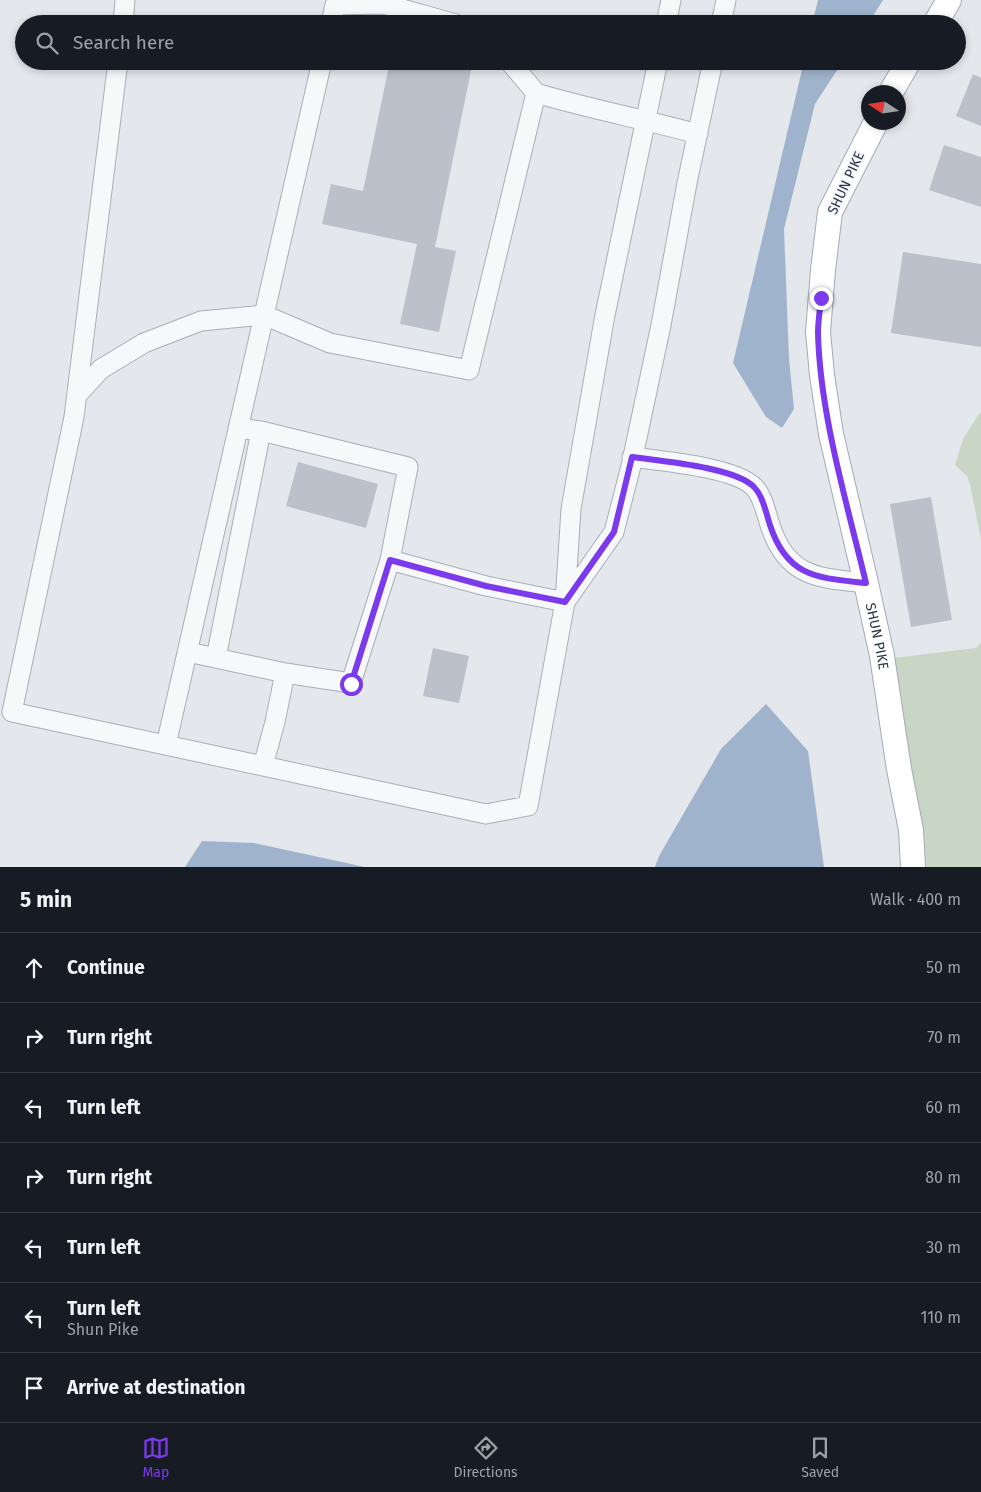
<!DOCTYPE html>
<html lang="en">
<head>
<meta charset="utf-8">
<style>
	body { margin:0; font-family:"Fira Sans",sans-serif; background:#242831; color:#f1f3f6 }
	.compass { position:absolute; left:861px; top:85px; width:45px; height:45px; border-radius:50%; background:#171b24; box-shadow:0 2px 8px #0003; rotate:282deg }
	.stop { position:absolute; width:15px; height:15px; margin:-11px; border:4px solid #7c3aed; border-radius:50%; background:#fff }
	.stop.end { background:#7c3aed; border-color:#fff; box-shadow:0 1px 5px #0008 }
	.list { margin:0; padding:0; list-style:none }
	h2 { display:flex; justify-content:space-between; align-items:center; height:65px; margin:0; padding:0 20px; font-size:21px }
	h2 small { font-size:16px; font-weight:400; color:#9ea1a6 }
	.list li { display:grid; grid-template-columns:32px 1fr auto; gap:15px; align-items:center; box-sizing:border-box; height:70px; padding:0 20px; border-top:1px solid #363941 }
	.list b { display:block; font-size:19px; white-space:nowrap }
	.list p { margin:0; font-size:16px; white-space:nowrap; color:#9ea1a6 }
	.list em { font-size:16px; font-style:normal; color:#9ea1a6 }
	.icon { flex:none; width:28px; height:28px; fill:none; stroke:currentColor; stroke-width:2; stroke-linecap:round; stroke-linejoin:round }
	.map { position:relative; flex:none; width:981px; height:867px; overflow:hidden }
	.search { position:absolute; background:#171b24; box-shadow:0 2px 8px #0003; left:15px; right:15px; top:15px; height:55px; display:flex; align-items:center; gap:12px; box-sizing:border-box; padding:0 18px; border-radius:28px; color:#9ea1a6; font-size:19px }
	.sheet { height:555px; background:#171b24 }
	nav { display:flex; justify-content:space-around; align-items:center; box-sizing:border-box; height:70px; border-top:1px solid #363941; background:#171b24; font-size:14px; color:#9ea1a6 }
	nav a { display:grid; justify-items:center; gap:2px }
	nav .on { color:#7c3aed }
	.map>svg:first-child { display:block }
</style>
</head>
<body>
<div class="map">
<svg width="981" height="867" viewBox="0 0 981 867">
	<rect width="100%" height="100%" fill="#e4e7ec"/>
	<path fill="#c9d6c5" d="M981 411V540L970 484 967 476 955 465 963 439Z
		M981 642V867H912L885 659 976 648Z"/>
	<path fill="#9fb4cc" d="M818 0H883L868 24H812Z
		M804 61H843L815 104 784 229 789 359 794 409 782 428 766 417 733 363Z
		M766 704 808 751 824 867H655L659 856 721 749Z
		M202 841 254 843 365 867H185Z"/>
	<path fill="#bbc0ca" d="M390 61H473L435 247 456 251 439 332 400 324 417 244 322 224 331 184 363 191Z
		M973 74 981 78V126L956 116Z
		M944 145 981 157V207L929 190Z
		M903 252 981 264V347L891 333Z
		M298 462 378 484 366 528 286 506Z
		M931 497 952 620 911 627 890 504Z
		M433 648 469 656 459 703 423 696Z"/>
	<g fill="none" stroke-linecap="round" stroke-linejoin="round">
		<defs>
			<path id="minor" d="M123 24 125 0
				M331 24 335 5 384 4 456 24
				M666 24 671 0
				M721 24 726 0
				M118 61 74 417 12 712 486 814 528 806 565 602 486 586 390 560 408 467 261 431 238 428
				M658 61 605 315 571 509 565 602 614 532 631 466 661 325 687 183 713 61
				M536 93C589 109 644 119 698 134
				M77 395 101 369 144 343 201 321 264 315 330 343 469 370 536 93 509 61
				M632 457C660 461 735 467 754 487 763 496 766 513 770 525 787 578 819 578 866 583
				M188 652 285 673 275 722 263 766
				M216 658 261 431
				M285 673 351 683 390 560
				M166 745 322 61"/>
			<g id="major">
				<path d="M935 24 949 0"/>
				<path d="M891 92 909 61"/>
				<path id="s1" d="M876 122 830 212 823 270 818 332 822 375 831 434 866 583 882 656 899 769 911 830 913 867"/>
			</g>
		</defs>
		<use href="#minor" stroke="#a9aeb7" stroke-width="21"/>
		<use href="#major" stroke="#a3abb8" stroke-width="26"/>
		<use href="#minor" stroke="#f7f8fa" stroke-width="19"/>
		<use href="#major" stroke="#fff" stroke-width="24"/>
	</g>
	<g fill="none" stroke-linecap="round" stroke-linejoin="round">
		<path stroke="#7c3aed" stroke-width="6" d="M351 684 390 560 486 586 565 602 614 532 632 457C660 461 735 467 754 487 763 496 766 513 770 525 787 578 819 578 866 583 847 503 820 415 818 333 818 321 820 310 821 298"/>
	</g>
	<g text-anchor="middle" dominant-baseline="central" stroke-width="4" stroke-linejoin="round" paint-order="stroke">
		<g font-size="14" fill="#2b3445" stroke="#f4f6f9">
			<text transform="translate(846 183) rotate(-65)">SHUN PIKE</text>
			<text stroke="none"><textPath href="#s1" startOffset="532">SHUN PIKE</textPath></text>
		</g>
	</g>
</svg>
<svg class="compass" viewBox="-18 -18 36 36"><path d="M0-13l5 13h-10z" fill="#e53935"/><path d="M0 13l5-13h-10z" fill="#9ea1a6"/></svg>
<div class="stop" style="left:351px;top:684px"></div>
<div class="stop end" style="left:821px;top:298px"></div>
<div class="search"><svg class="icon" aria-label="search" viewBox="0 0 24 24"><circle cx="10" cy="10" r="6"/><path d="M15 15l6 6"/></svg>Search here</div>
</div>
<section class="sheet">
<h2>5 min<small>Walk · 400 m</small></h2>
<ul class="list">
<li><svg class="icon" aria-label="ahead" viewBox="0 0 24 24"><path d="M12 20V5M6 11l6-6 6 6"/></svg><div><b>Continue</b></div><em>50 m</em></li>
<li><svg class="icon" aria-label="right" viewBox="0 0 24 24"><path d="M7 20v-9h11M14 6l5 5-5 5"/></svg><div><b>Turn right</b></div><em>70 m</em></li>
<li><svg class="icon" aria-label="left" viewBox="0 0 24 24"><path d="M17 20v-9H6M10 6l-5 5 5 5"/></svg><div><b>Turn left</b></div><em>60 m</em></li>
<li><svg class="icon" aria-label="right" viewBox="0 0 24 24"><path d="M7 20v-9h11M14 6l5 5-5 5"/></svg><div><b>Turn right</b></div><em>80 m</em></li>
<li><svg class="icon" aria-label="left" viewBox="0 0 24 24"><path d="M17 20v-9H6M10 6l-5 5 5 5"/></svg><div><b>Turn left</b></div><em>30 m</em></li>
<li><svg class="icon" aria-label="left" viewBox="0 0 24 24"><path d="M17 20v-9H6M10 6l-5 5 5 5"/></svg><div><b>Turn left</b><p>Shun Pike</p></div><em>110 m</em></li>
<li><svg class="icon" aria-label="arrive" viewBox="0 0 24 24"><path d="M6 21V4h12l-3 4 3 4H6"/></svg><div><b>Arrive at destination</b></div></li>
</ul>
</section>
<nav>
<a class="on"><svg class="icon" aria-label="map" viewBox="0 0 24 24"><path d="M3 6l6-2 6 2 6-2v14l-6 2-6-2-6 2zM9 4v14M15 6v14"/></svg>Map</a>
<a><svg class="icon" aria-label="directions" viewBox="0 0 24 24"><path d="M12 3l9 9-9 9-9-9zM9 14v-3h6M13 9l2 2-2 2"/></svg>Directions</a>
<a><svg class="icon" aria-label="saved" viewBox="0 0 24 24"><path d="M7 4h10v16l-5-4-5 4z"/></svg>Saved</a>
</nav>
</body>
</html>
